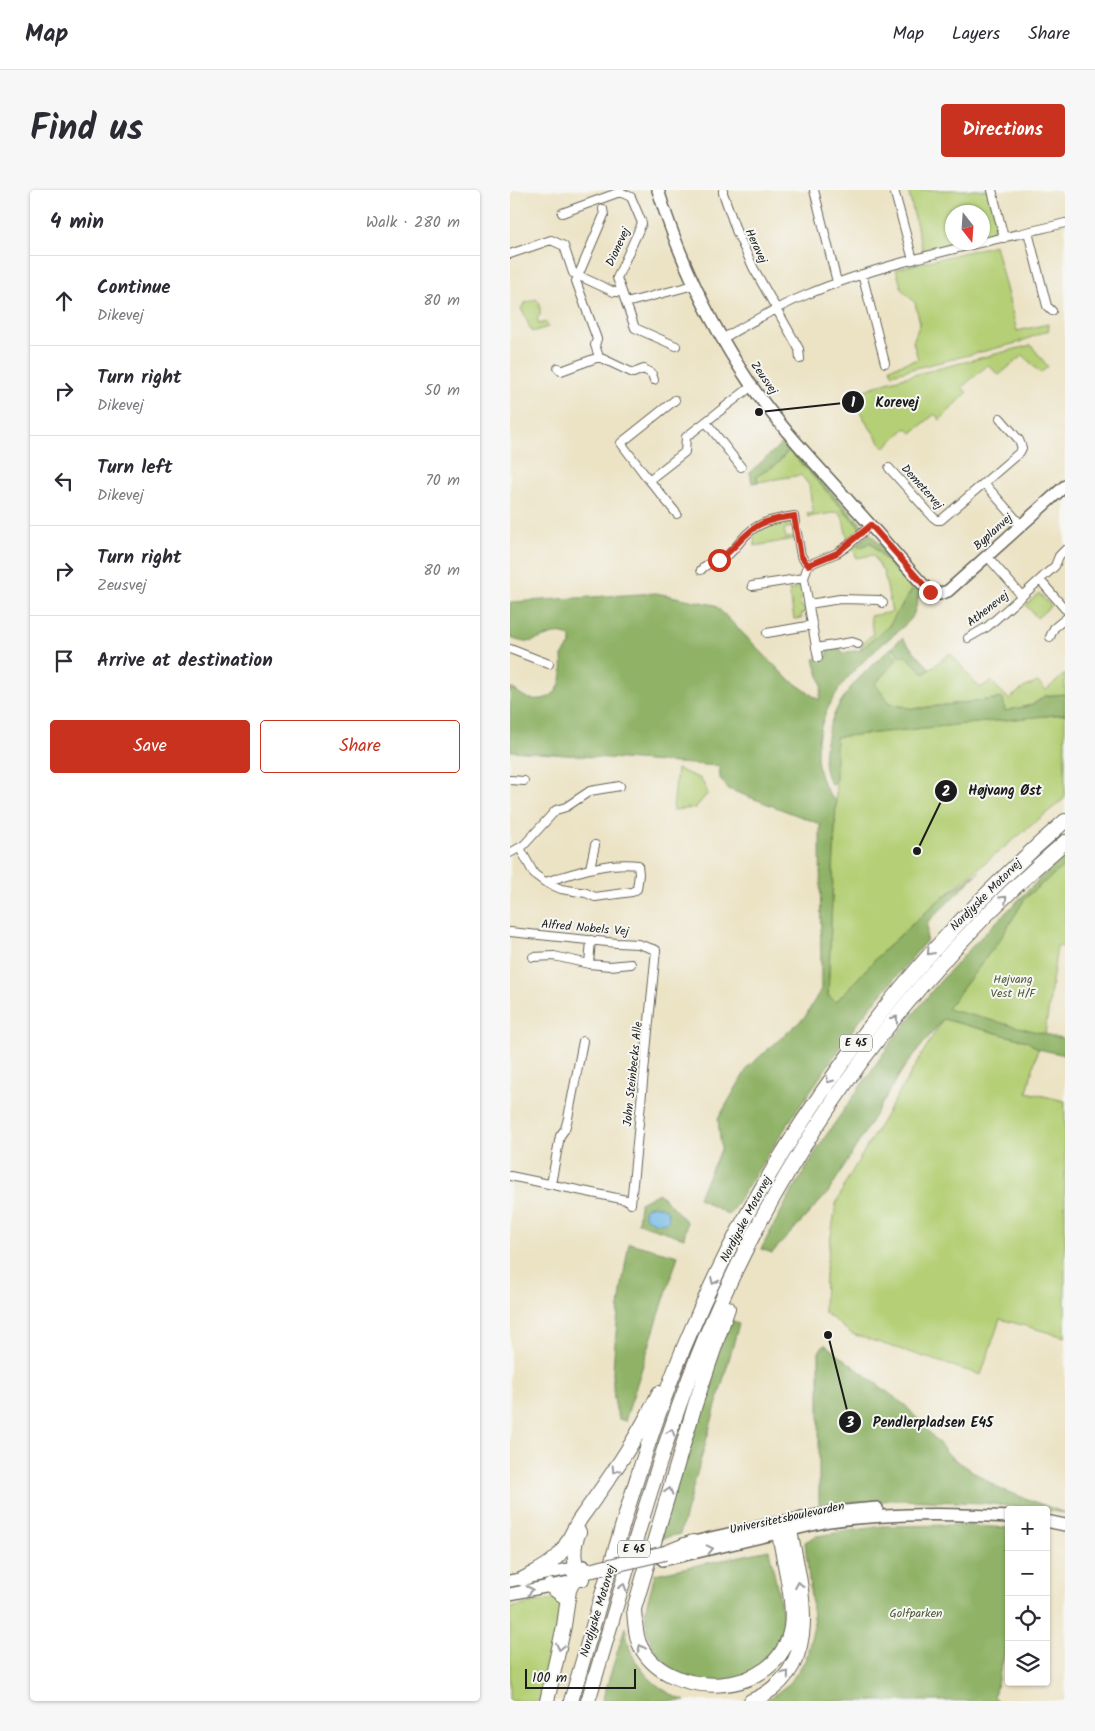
<!DOCTYPE html>
<html lang="en">
<head>
<meta charset="utf-8">
<style>
	body { margin:0; font-family:Kalam,sans-serif; background:#f7f7f7; color:#2b2b33 }
	.controls { position:absolute; right:15px; bottom:15px; display:grid; overflow:hidden; border-radius:5px; box-shadow:0 1px 4px #0004 }
	.controls button { width:45px; height:45px; display:grid; place-items:center; padding:0; border:0; border-bottom:1px solid #e1e1e2; background:#fff; color:#2b2b33; font:25px sans-serif }
	.compass { position:absolute; left:435px; top:15px; width:45px; height:45px; border-radius:50%; background:#fff; box-shadow:0 1px 4px #0004; rotate:163deg }
	.scale { position:absolute; left:15px; bottom:12px; width:111px; box-sizing:border-box; padding-left:5px; border:2px solid #1c1c1c; border-top:0; font-size:14px; line-height:18px; white-space:nowrap; color:#1c1c1c; -webkit-text-stroke:4px #f6f6f2; paint-order:stroke }
	.stop { position:absolute; width:15px; height:15px; margin:-11px; border:4px solid #c8321e; border-radius:50%; background:#fff }
	.stop.end { background:#c8321e; border-color:#fff; box-shadow:0 1px 5px #0008 }
	.list { margin:0; padding:0; list-style:none }
	h2 { display:flex; justify-content:space-between; align-items:center; height:65px; margin:0; padding:0 20px; font-size:21px }
	h2 small { font-size:16px; font-weight:400; color:#7c7c81 }
	.list li { display:grid; grid-template-columns:32px 1fr auto; gap:15px; align-items:center; box-sizing:border-box; height:90px; padding:0 20px; border-top:1px solid #e1e1e2 }
	.list b { display:block; font-size:19px; white-space:nowrap }
	.list p { margin:0; font-size:16px; white-space:nowrap; color:#7c7c81 }
	.list em { font-size:16px; font-style:normal; color:#7c7c81 }
	.actions { display:flex; gap:10px; padding:15px 20px }
	.actions a { flex:1; padding:11px 0; border:1px solid #c8321e; border-radius:5px; text-align:center; font-size:18px; color:#c8321e }
	.actions .main { background:#c8321e; color:#fff }
	.icon { flex:none; width:28px; height:28px; fill:none; stroke:currentColor; stroke-width:2; stroke-linecap:round; stroke-linejoin:round }
	.map { position:relative; flex:none; width:555px; height:1511px; overflow:hidden; border-radius:5px }
	header { display:flex; align-items:center; gap:30px; box-sizing:border-box; height:70px; padding:0 25px; background:#fff; border-bottom:1px solid #e1e1e2 }
	header strong { font-size:24px }
	nav { display:flex; gap:28px; margin-inline-start:auto; font-size:18px }
	.intro { display:flex; align-items:center; justify-content:space-between; box-sizing:border-box; height:120px; padding:0 30px }
	h1 { margin:0; font-size:35px }
	.button { padding:12px 22px; border-radius:5px; background:#c8321e; color:#fff; font-size:18px; font-weight:700 }
	main { display:flex; gap:30px; padding:0 30px }
	aside { flex:1; background:#fff; border-radius:5px; box-shadow:0 1px 4px #0004 }
	.map>svg:first-child { display:block }
</style>
</head>
<body>
<header>
<strong>Map</strong>
<nav><a>Map</a><a>Layers</a><a>Share</a></nav>
</header>
<div class="intro"><h1>Find us</h1><a class="button">Directions</a></div>
<main>
<aside>
<h2>4 min<small>Walk · 280 m</small></h2>
<ul class="list">
<li><svg class="icon" aria-label="ahead" viewBox="0 0 24 24"><path d="M12 20V5M6 11l6-6 6 6"/></svg><div><b>Continue</b><p>Dikevej</p></div><em>80 m</em></li>
<li><svg class="icon" aria-label="right" viewBox="0 0 24 24"><path d="M7 20v-9h11M14 6l5 5-5 5"/></svg><div><b>Turn right</b><p>Dikevej</p></div><em>50 m</em></li>
<li><svg class="icon" aria-label="left" viewBox="0 0 24 24"><path d="M17 20v-9H6M10 6l-5 5 5 5"/></svg><div><b>Turn left</b><p>Dikevej</p></div><em>70 m</em></li>
<li><svg class="icon" aria-label="right" viewBox="0 0 24 24"><path d="M7 20v-9h11M14 6l5 5-5 5"/></svg><div><b>Turn right</b><p>Zeusvej</p></div><em>80 m</em></li>
<li><svg class="icon" aria-label="arrive" viewBox="0 0 24 24"><path d="M6 21V4h12l-3 4 3 4H6"/></svg><div><b>Arrive at destination</b></div></li>
</ul>
<div class="actions"><a class="main">Save</a><a>Share</a></div>
</aside>
<div class="map">
<svg width="555" height="1511" viewBox="0 0 555 1511">
	<rect width="100%" height="100%" fill="#f6f6f2"/>
	<filter id="ink" filterUnits="userSpaceOnUse"><feTurbulence type="fractalNoise" baseFrequency=".02" numOctaves="2"/><feDisplacementMap in="SourceGraphic" scale="10" xChannelSelector="R" yChannelSelector="G"/><feConvolveMatrix kernelMatrix="1 2 1 2 8 2 1 2 1" color-interpolation-filters="sRGB"/></filter>
	<filter id="wash" filterUnits="userSpaceOnUse"><feTurbulence type="fractalNoise" baseFrequency=".0096" numOctaves="4" result="noise"/><feDisplacementMap in="SourceGraphic" scale="20" xChannelSelector="R" yChannelSelector="G"/><feGaussianBlur stdDeviation="1.12" result="paint"/><feColorMatrix in="noise" values="0 0 0 0 0 0 0 0 0 0 0 0 0 0 0 0 0 1.4 0 .05"/><feComposite in="paint" operator="in"/></filter>
	<g filter="url(#wash)">
		<rect width="100%" height="100%" fill="#ece3c5"/>
		<path fill="#b4cf74" stroke="#687648" d="M398 0H478L489 44 473 47 472 22H442V52L452 53 413 62Z
			M485 55 507 141 538 134 539 140 507 153 382 184 380 178 408 169 403 152 410 133 405 113 392 100 386 79Z
			M26 109 30 113V125L27 129 29 134 36 132 38 137 22 142 11 118 15 113Z
			M521 155 538 177 530 183 513 165 489 185 478 175 452 197 457 203 430 230 425 224 402 243 396 238 374 258 358 235 340 205 380 191Z
			M279 260 351 339 339 349C333 341 336 329 329 322L298 327 297 324 303 323 299 295 291 285 248 292 247 286 267 274Z
			M277 330 280 331 282 337 274 339 276 348 284 347V349L245 356 243 343 252 337Z
			M360 352 402 400 378 437 350 460 353 453 363 444 360 426 382 422 374 383 363 365 346 368 345 363 341 359 346 355 348 357Z
			M289 392 292 394 295 408 290 409 291 417H296L297 420H294L295 423 291 424 292 428 284 429 279 400 287 399 286 393Z
			M529 403 541 416 527 428 516 415Z
			M384 458 390 466H396L414 484 440 463 470 498 481 491 499 509 515 497 528 492 536 500 555 484V504L535 506 522 515 495 521 492 508 403 519 379 513 365 494 386 469 381 461Z
			M555 524V608L428 711 372 762 326 812 318 806 326 612 325 547Z
			M167 579 191 589 198 603 185 618 163 620Z
			M555 675V757L547 756 535 844 436 820 491 748 516 707Z
			M433 829 517 851 528 859 517 902 555 911V1147L490 1129 471 1185 342 1144 314 1122 315 1084 326 1014 337 990Z
			M43 1409 50 1411 51 1418 30 1511H0V1418Z"/>
		<path fill="#8fb266" stroke="#566741" d="M275 251 354 337 351 339 279 260 267 274 247 286 248 292 242 293 240 282Z
			M360 343 410 400C408 408 406 422 401 429 397 434 391 438 387 442 373 454 359 465 347 478 312 511 289 573 326 612L318 806 326 812 372 762 428 711 470 681 418 732 416 751 348 832 283 926 219 1025 188 1008 211 959 208 929 238 877 295 827 311 799 310 634 218 599 210 588 209 576 0 561V497C5 500 11 505 17 508 22 510 27 509 32 509 53 505 53 483 52 466L61 453V448C46 436 28 453 15 452 11 452 4 449 0 448V412L146 403 205 415 276 487 309 510 312 496 304 469 318 466 317 460 330 458 332 463 350 460 378 437 402 400 361 352 352 357H348L346 355Z
			M392 448 420 479 414 484 396 466H390L384 458 382 461 387 469 365 494 379 513 403 519 493 508 495 521 522 515 535 506 555 504V524L326 547V591L322 595C314 586 313 570 315 558 321 506 356 481 392 448Z
			M555 664V675L516 707 491 748 437 819 555 849V865L528 859 517 851 433 829 393 879 318 1003 262 1063 251 1059 280 1005 315 947 382 851 426 796 470 748Z
			M149 1003 177 1032 174 1048 128 1033 130 1013Z
			M119 1053 168 1066 115 1231 109 1229C100 1205 103 1178 105 1153 108 1119 113 1086 119 1053Z
			M221 1130 229 1134 170 1344 149 1349 211 1155Z
			M314 1154 396 1216 441 1267 490 1299 555 1323 473 1313 391 1310 309 1314V1162Z
			M450 1335 499 1338V1446L484 1506 489 1511H256L280 1493 296 1469 304 1436 295 1352 306 1346 372 1336Z
			M259 1360 275 1434 270 1457 256 1476 209 1498 165 1482 144 1461 137 1441 135 1421 145 1384Z
			M115 1437C117 1446 118 1456 122 1464 134 1488 152 1501 175 1511H92Z"/>
		<path fill="#6eb7e6" stroke="#456a81" d="M143 1015 156 1019 159 1025 158 1031C151 1035 140 1032 134 1026V1021L137 1017Z"/>
	</g>
	<g filter="url(#ink)">
		<g fill="none" stroke-linecap="round" stroke-linejoin="round">
			<defs>
				<path id="street" d="M213 0V3L227 43 244 79 289 159 290 169
					M304 0 327 92
					M384 0 403 70
					M482 0 494 48
					M93 19 94 25 66 91 87 149 85 155 89 167 123 183 134 179 142 184 144 190
					M52 23 110 2 121 7 132 33 107 88 125 138 166 156
					M518 42 537 116 542 121
					M0 64 41 50 54 56 63 83 104 102H112
					M352 84 375 173
					M116 113 184 95
					M212 149C239 133 267 117 296 105 376 71 470 54 555 33
					M48 178 51 181 89 167
					M165 210 111 253 135 285 167 324
					M196 232 231 277
					M379 278 423 327 427 330H431L510 262 512 258 509 250 490 228
					M139 290 175 262 176 247 242 196
					M474 293 511 335
					M477 366 512 406 545 376 549 366 555 360
					M298 375 327 363 336 357 361 335
					M191 380C196 372 210 371 218 365 225 359 230 351 237 344 251 331 266 329 284 326L291 366 298 375 294 388 308 468
					M530 390 555 419
					M242 396 294 388
					M299 414 330 409 369 410 373 413
					M257 443 303 435
					M540 447 544 438 555 429
					M458 448 477 437 512 406
					M306 458 342 452 348 454
					M0 459 39 474
					M0 590 14 591
					M10 658 24 684 35 692C64 683 97 671 128 675L129 684 127 699 122 702 85 707 76 703 51 699 35 692
					M0 663 14 655 46 620 56 617 80 601 110 596
					M80 678 85 655
					M0 742 107 753 128 754 146 760 121 1014
					M23 767 44 766 79 774 100 776 121 774
					M79 774 81 750
					M0 986 121 1011
					M41 994 50 946 55 939 58 928 73 851"/>
				<path id="secondary" d="M148 0C170 71 199 133 241 195 271 239 309 277 344 317 370 345 394 375 420 402L429 404 438 401 555 296
					M536 1331 555 1335
					M174 1354C239 1340 301 1322 367 1318
					M153 1370 319 1331C379 1323 439 1323 499 1327
					M0 1391 74 1376
					M0 1404 70 1390"/>
				<path id="highway" d="M218 1118 185 1215 124 1419C125 1431 125 1442 129 1453 154 1511 269 1511 281 1437 285 1412 273 1369 269 1343
					M69 1342C62 1357 63 1375 72 1389
					M155 1363 183 1352
					M13 1389C25 1382 39 1376 48 1366 58 1355 62 1341 70 1329 99 1289 128 1248 149 1203
					M40 1396 58 1409
					M37 1511 54 1436 59 1400 65 1387 73 1382 83 1380
					M61 1511C96 1394 128 1270 174 1157 258 953 389 775 555 631
					M78 1511C117 1383 150 1252 203 1129 282 947 404 781 555 652
					M241 1511C315 1480 292 1401 280 1341"/>
			</defs>
			<use href="#street" stroke="#656257" stroke-width="10"/>
			<use href="#secondary" stroke="#656257" stroke-width="14"/>
			<use href="#highway" stroke="#656257" stroke-width="16"/>
			<use href="#street" stroke="#fff" stroke-width="8"/>
			<use href="#secondary" stroke="#fff" stroke-width="11"/>
			<use href="#highway" stroke="#fff" stroke-width="14"/>
			<defs>
				<path id="highway-bridge" d="M83 1380 155 1363"/>
			</defs>
			<use href="#highway-bridge" stroke="#656257" stroke-width="16" stroke-linecap="butt"/>
			<use href="#highway-bridge" stroke="#fff" stroke-width="14"/>
		</g>
		<defs><path id="oneway-chevron" d="M-2-3.5L2.5 0L-2 3.5" fill="none" stroke-width="1.6" stroke-linecap="round" stroke-linejoin="round" transform="scale(1.25)"/></defs>
		<g stroke="#999">
			<use href="#oneway-chevron" transform="translate(494 709) rotate(-44)"/>
			<use href="#oneway-chevron" transform="translate(420 762) rotate(132)"/>
			<use href="#oneway-chevron" transform="translate(385 829) rotate(-52)"/>
			<use href="#oneway-chevron" transform="translate(319 890) rotate(125)"/>
			<use href="#oneway-chevron" transform="translate(204 1091) rotate(115)"/>
			<use href="#oneway-chevron" transform="translate(161 1242) rotate(-72)"/>
			<use href="#oneway-chevron" transform="translate(105 1280) rotate(123)"/>
			<use href="#oneway-chevron" transform="translate(159 1301) rotate(-73)"/>
			<use href="#oneway-chevron" transform="translate(200 1359) rotate(-13)"/>
			<use href="#oneway-chevron" transform="translate(289 1395) rotate(-100)"/>
			<use href="#oneway-chevron" transform="translate(113 1397) rotate(-73)"/>
			<use href="#oneway-chevron" transform="translate(20 1400) rotate(-12)"/>
			<use href="#oneway-chevron" transform="translate(50 1457) rotate(103)"/>
			<use href="#oneway-chevron" transform="translate(131 1458) rotate(-113)"/>
			<use href="#oneway-chevron" transform="translate(276 1484) rotate(-52)"/>
		</g>
	</g>
	<g fill="none" stroke-linecap="round" stroke-linejoin="round" filter="url(#ink)">
		<path stroke="#c8321e" stroke-width="6" d="M209 370C224 360 233 344 249 335 259 329 272 328 284 326L291 366 298 375 327 363 361 335 420 402"/>
	</g>
	<g text-anchor="middle" dominant-baseline="central" stroke-width="4" stroke-linejoin="round" paint-order="stroke">
		<g fill="#f6f6f2" stroke="#5d5d5c" stroke-width="1">
			<rect x="330" y="844.5" width="32" height="17" rx="4"/>
			<rect x="108" y="1350.5" width="32" height="17" rx="4"/>
		</g>
		<g font-size="11" font-weight="bold" fill="#1c1c1c">
			<text x="346" y="853">E 45</text>
			<text x="124" y="1359">E 45</text>
		</g>
		<g font-size="12" fill="#1c1c1c" stroke="#f6f6f2">
			<text transform="translate(246 56) rotate(65)">Heravej</text>
			<text transform="translate(108 57) rotate(-65)">Dionevej</text>
			<text transform="translate(254 188) rotate(55)">Zeusvej</text>
			<text transform="translate(412 297) rotate(48)">Demetervej</text>
			<text transform="translate(483 342) rotate(-42)">Byplanvej</text>
			<text transform="translate(478 419) rotate(-38)">Athenevej</text>
			<text transform="translate(476 705) rotate(-45)">Nordjyske Motorvej</text>
			<text transform="translate(75 738) rotate(5)">Alfred Nobels Vej</text>
			<text transform="translate(123 884) rotate(-84)">John Steinbecks Alle</text>
			<text transform="translate(236 1029) rotate(-62)">Nordjyske Motorvej</text>
			<text transform="translate(277 1328) rotate(-12)">Universitetsboulevarden</text>
			<text transform="translate(88 1421) rotate(-73)">Nordjyske Motorvej</text>
		</g>
		<g font-size="12" fill="#515b3b" stroke="#f6f6f2">
			<text x="503" y="789">Højvang<tspan x="503" dy="14">Vest H/F</tspan></text>
			<text x="406" y="1423">Golfparken</text>
		</g>
	</g>
	<path fill="none" stroke="#1c1c1c" stroke-width="2" d="M249 222L343 212M407 661L436 601M318 1145L340 1232"/>
	<g fill="#1c1c1c" stroke="#f6f6f2" stroke-width="2">
		<circle cx="249" cy="222" r="5"/>
		<circle cx="407" cy="661" r="5"/>
		<circle cx="318" cy="1145" r="5"/>
		<circle cx="343" cy="212" r="12"/>
		<circle cx="436" cy="601" r="12"/>
		<circle cx="340" cy="1232" r="12"/>
	</g>
	<g font-size="15" text-anchor="middle" font-weight="bold" fill="#fff">
		<text x="343" y="217">1</text>
		<text x="436" y="606">2</text>
		<text x="340" y="1237">3</text>
	</g>
	<g font-size="14" text-anchor="middle" font-weight="bold" fill="#1c1c1c" stroke="#f6f6f2" stroke-width="4" stroke-linejoin="round" paint-order="stroke">
		<text x="387" y="217">Korevej</text>
		<text x="495" y="605">Højvang Øst</text>
		<text x="423" y="1237">Pendlerpladsen E45</text>
	</g>
</svg>
<div class="controls">
<button>+</button>
<button>−</button>
<button><svg class="icon" aria-label="locate" viewBox="0 0 24 24"><circle cx="12" cy="12" r="6"/><path d="M12 2v4M12 18v4M2 12h4M18 12h4"/></svg></button>
<button><svg class="icon" aria-label="layers" viewBox="0 0 24 24"><path d="M12 4l9 5-9 5-9-5zM3 14l9 5 9-5"/></svg></button>
</div>
<svg class="compass" viewBox="-18 -18 36 36"><path d="M0-13l5 13h-10z" fill="#e53935"/><path d="M0 13l5-13h-10z" fill="#7c7c81"/></svg>
<div class="scale">100 m</div>
<div class="stop" style="left:209px;top:370px"></div>
<div class="stop end" style="left:420px;top:402px"></div>
</div>
</main>
</body>
</html>
